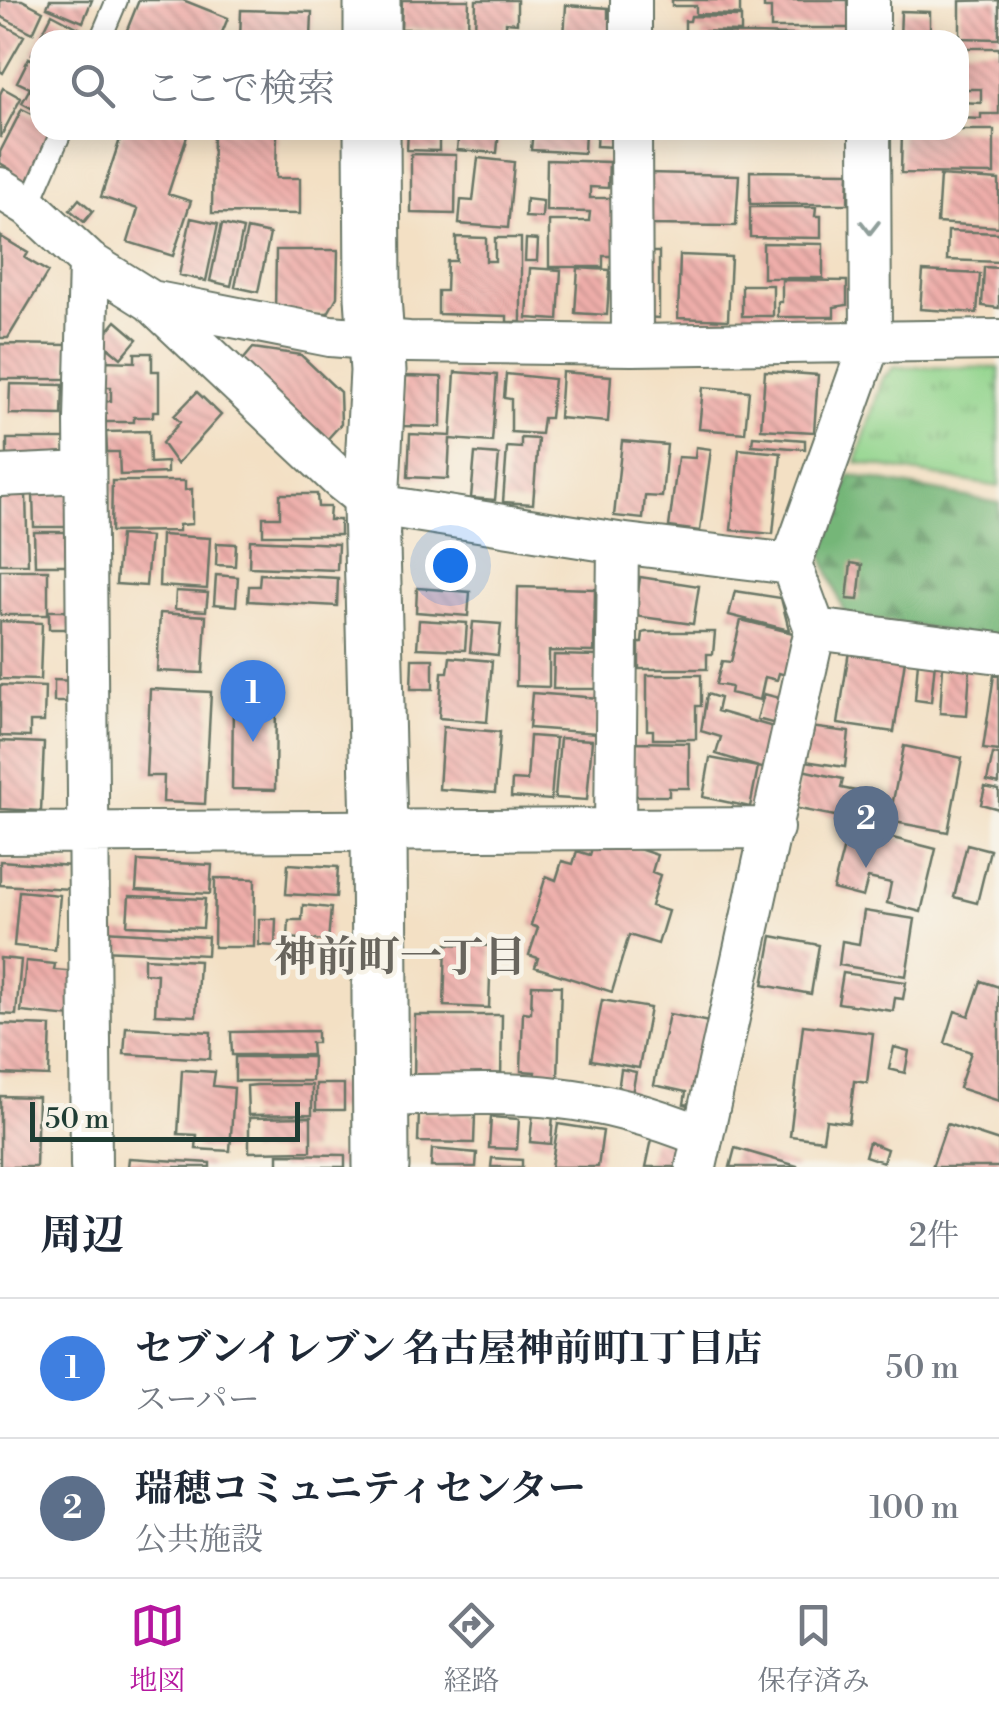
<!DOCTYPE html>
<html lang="ja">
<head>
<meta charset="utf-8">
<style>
	body { margin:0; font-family:"Libre Bodoni","Noto Serif JP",serif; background:#f2f2f3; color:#1f2937 }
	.scale { position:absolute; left:30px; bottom:25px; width:270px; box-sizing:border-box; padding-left:10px; border:5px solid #1f3d34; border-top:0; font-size:28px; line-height:35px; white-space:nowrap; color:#1f3d34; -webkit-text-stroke:8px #f7f3e8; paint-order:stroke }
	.you { position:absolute; left:450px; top:565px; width:35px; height:35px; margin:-25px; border:8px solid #fff; border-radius:50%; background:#1a73e8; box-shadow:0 0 0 15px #1a73e833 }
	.badge { display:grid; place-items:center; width:65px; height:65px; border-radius:50%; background:#b5179e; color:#fff; font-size:32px; font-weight:700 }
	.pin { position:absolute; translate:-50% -82px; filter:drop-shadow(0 2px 5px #0008) }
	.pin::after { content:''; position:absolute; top:52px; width:35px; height:30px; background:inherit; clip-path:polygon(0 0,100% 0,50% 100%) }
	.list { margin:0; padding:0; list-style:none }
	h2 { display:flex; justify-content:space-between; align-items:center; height:130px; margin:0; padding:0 40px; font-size:42px }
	h2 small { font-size:32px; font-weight:400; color:#747a83 }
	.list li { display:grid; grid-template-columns:65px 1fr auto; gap:30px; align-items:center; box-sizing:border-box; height:140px; padding:0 40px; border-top:2px solid #e0e1e3 }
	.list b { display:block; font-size:38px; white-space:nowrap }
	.list p { margin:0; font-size:32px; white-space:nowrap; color:#747a83 }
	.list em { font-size:32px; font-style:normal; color:#747a83 }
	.icon { flex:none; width:55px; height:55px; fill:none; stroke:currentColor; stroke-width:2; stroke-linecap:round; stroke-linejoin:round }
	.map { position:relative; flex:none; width:999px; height:1167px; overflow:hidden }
	.search { position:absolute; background:#fff; box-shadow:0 5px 25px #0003; left:30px; right:30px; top:30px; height:110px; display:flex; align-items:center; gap:25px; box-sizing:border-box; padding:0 35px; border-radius:30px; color:#747a83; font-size:38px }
	.sheet { height:410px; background:#fff }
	nav { display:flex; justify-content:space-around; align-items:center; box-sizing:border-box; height:140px; border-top:2px solid #e0e1e3; background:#fff; font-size:28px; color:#747a83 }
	nav a { display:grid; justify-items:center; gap:5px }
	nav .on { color:#b5179e }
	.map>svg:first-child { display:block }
</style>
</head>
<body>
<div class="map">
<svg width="999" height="1167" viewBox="0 0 999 1167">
	<defs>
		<pattern id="forest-firs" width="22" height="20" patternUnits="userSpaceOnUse" patternTransform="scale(2.5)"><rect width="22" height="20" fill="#74b678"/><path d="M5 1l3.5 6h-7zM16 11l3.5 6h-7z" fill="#5f9563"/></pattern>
		<pattern id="park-tufts" width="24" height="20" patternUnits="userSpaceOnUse" patternTransform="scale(2.5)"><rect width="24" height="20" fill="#91d48c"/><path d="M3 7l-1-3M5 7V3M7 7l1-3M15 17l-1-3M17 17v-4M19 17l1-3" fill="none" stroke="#76ad73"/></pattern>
		<pattern id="building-back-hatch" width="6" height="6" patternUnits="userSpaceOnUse" patternTransform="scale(2.5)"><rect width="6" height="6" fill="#efaeaa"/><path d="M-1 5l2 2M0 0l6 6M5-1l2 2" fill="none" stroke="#c18f8b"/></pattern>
	</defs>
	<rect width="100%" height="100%" fill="#f7f3e8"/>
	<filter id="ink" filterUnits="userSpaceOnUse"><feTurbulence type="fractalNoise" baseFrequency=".01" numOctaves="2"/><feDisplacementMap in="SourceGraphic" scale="20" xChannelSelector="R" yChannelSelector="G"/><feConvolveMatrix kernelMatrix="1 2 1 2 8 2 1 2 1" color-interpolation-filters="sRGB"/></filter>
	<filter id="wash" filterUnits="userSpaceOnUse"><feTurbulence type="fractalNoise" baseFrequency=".0048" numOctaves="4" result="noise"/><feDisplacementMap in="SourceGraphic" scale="40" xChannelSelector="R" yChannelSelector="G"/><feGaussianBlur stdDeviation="2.25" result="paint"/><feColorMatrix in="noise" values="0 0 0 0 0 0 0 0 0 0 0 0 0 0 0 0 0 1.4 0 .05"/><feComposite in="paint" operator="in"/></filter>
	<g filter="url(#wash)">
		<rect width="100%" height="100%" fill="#f3e0c4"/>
		<path fill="url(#forest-firs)" stroke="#4a7a56" stroke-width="2.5" d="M850 475 999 503V640L845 615 822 555Z"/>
		<path fill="url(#park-tufts)" stroke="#588860" stroke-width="2.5" d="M894 367 999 368V487L856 462 883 378Z"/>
		<g id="blocks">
			<path fill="url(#building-back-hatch)" d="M0 0H22L43 11 33 33 0 16Z
				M50 0H92L83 22 47 7Z
				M139 0H183L228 18 219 40H123Z
				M402 0H469L468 29H401Z
				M476 0H517V23L506 22V34L475 33Z
				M672 0H740V15L696 14V6H672Z
				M764 0H848L849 28H771V8H764Z
				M999 0V39L960 38V1Z
				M566 5 608 8V18H616L615 40 564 37Z
				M241 10 312 12 311 40H240Z
				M901 11 930 12V40H900Z
				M52 14 88 33 84 40H40V58L32 54Z
				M691 16 741 17V32L685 31V21H690Z
				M0 23 24 36 3 73 0 71Z
				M702 33 796 35V40H702Z
				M804 35 849 36V40H803Z
				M959 48H999V114H981V119L959 118V102L981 103V89H959Z
				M29 58 40 63V93L17 82Z
				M3 88 21 98 0 138V94Z
				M29 90 40 97V113L22 103Z
				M22 109 40 118V130H55L25 187 6 176 10 169 0 163V152Z
				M123 130H189L168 194 191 201 173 256 128 242 138 209 101 197Z
				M213 130H277L276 178H300V214L212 213Z
				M408 130H439V151L407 150Z
				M459 130H499L497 153 457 150Z
				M533 130H585L584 153 531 150Z
				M597 130H615L614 147 596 146Z
				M902 130H994V174L901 173Z
				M411 154 456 155 455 214 411 213Z
				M478 158 514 162 508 228 459 224 461 200 473 201Z
				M547 160 609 162 608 188 590 187V198H616L617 256H603V267H549V221H589L590 212 546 211Z
				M750 171 849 172 848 204H750Z
				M646 173 739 175 736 226 645 225Z
				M940 176 999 180V227L937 223Z
				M79 199 93 211 84 222 70 210Z
				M526 199 543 201 542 218 525 217Z
				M750 207H816L815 216H821V238L750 237Z
				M191 218 218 224 206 281 179 275Z
				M222 224 243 229 231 286 210 281Z
				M247 229 270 234 258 292 235 287Z
				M948 231 999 233V262L947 260Z
				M0 236 28 253 25 258 48 272 8 338H0Z
				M456 237 486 238V261H495V238H521V322H507V316L438 314V291H446L447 261H456Z
				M526 239 538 240 537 261H525Z
				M763 243 823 244V278H763Z
				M276 250H338L337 297 328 313 275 312Z
				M644 252H659V318L643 317Z
				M680 255 731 257 728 320 678 318Z
				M984 267 999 268V308L982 306Z
				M530 268 561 270 558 320 527 318Z
				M578 268 610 270 607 315 575 313Z
				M923 271 980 274 977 313 920 309Z
				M782 280 847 281V305L834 307V317H778V302H782Z
				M742 285H773V316H742Z
				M116 321 137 339 121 358 100 340Z
				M0 344 68 345 67 379H0Z
				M253 348 301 355 340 392 341 424 323 444 239 365Z
				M135 353H152V371H159V411H153V417H134V422H102V402L111 401V387H105V361L135 362Z
				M765 371 818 375 814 432 761 429Z
				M455 372 497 375 492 442 450 439 448 479 408 477 410 434 451 436Z
				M562 372 611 376 608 422 559 418Z
				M506 374 554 379 550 418H543L541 434 511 432V399L504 398Z
				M403 376 442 377 441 427 403 426Z
				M10 384 63 385 62 415 9 414Z
				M703 387 749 391 745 433 699 429Z
				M197 392 221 415 177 464 162 443 180 422 174 416Z
				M149 431 150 463 167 462V473L120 475 119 452H107L106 432Z
				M753 436 805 440V449L752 445Z
				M521 438 538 439 533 504 503 502 507 447 521 448Z
				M7 439H66V468L7 467Z
				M622 441 667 445 662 497 645 496 643 519 614 516Z
				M696 447 711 449 700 531 669 527 678 457 695 458Z
				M739 449 781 453 773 534 731 530Z
				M475 453 499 455 495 500 471 498Z
				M112 481H185V490L192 489V524L179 525V531L111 532Z
				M33 493H71L72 527H34Z
				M280 494H317L318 507H330L329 520H340V535H263V517H280Z
				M26 495 28 564H0V496Z
				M34 532H72V565H35Z
				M120 535 150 537 146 586 116 584Z
				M161 535 210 538 207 589 159 586Z
				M250 540 338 544 337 570 249 567Z
				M217 543 236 544 235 566 216 565Z
				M851 563 862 565 858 600 847 599Z
				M0 570H48V615H0Z
				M260 574 338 578 337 606 248 601 249 586H259Z
				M216 575 238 577 236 606 214 604Z
				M640 577 699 586 693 624 635 616Z
				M518 587 595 589 594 652 549 651V687L516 686Z
				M417 588 470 592 468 616 416 612Z
				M176 591 208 593 206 611 175 609Z
				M735 591 781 598 789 630 729 615Z
				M49 611H73V629H49Z
				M160 613 206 616 203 673 157 671Z
				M419 620 467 623 465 650 417 648Z
				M741 620 797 634 786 675 779 673 777 680 765 677 760 700 730 693 731 687 716 684 722 661 731 662Z
				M0 621 42 623 40 680 0 679Z
				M473 622 501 624 498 655 470 652Z
				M646 632H715L713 654H707V669H639V643H642L643 633Z
				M849 651 905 660 894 732 838 724Z
				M554 655 597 656V689H553Z
				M450 657 492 661 487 722 439 718 442 672H448Z
				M412 659H433V689H411Z
				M918 661 935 662 931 702 915 700Z
				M943 666 970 668 967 715 940 713Z
				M647 675H701V706H696V739H653V730H647Z
				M994 675 999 676V751L983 749Z
				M54 680 74 681 73 702H54Z
				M0 685 45 687 44 722H30V737L0 736Z
				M150 689 211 692 205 804 163 802 164 776H146Z
				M532 693 599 698 597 733 529 728Z
				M707 694 720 698 717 711 777 728 765 769 716 754 721 737 701 731Z
				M764 694 783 699 776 724 757 719Z
				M233 699 276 700 275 790 232 789Z
				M443 727 500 732 495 793 439 789Z
				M810 727 849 732 845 767 805 761Z
				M530 736 556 738 551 800 511 797 512 780 527 781Z
				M560 738 592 740 587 800 555 798Z
				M0 741 44 743 41 811 0 809Z
				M633 742 689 743V788H669V796H633Z
				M904 746 962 758 948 832 889 821Z
				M993 754 999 755V784L987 781Z
				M710 758 758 767 750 807 703 797Z
				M802 770 843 779 841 788 881 796 876 824 794 808Z
				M985 787 999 790V809L981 804Z
				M849 827 936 849 921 912 887 903 891 883 868 878 863 897 833 889Z
				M596 835 657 855 652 872 660 875 651 906 668 911 658 944 629 935 612 992 535 967 538 958 529 955 538 928 531 925 546 876 556 880 562 861 573 864 577 851 590 855Z
				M967 844 990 850 977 903 954 897Z
				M0 861 72 866 71 889 0 885Z
				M138 861 212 865 210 894 136 890Z
				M288 864 338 867 336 897 286 894Z
				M215 878 255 879 254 947H214Z
				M19 891 60 895 55 950 14 946Z
				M129 896 205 899 203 928 127 925Z
				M303 905 331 908 328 941 288 938 289 920H302Z
				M864 911 915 919 906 976 839 965 842 941 859 944Z
				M259 919H276L275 946 259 945Z
				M103 931 208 937 207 955 102 950Z
				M772 936 819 945 811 994 763 985Z
				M446 944 491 946 489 1008 444 1006Z
				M0 958 21 960 16 1015 0 1014Z
				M144 958 199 961 196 1016 155 1014 157 974 144 973Z
				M26 961 55 964 54 970 76 972 71 1017 21 1012Z
				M843 973 906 982 903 999 895 998 893 1011 838 1003Z
				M981 981 999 987V1101L959 1088 971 1052 945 1043 955 1011 969 1016Z
				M532 985 561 986 558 1078 534 1077 535 1072 521 1071 523 1012 531 1013Z
				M602 1000 650 1008 639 1068 591 1060Z
				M669 1014 714 1023 695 1106 684 1104 686 1092 654 1085Z
				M415 1015H502L501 1080H414Z
				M0 1024 51 1026 49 1076 0 1074Z
				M803 1025 873 1033 867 1083 854 1081 849 1123 826 1120 823 1140 790 1136Z
				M126 1027 211 1032 210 1059 124 1054Z
				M317 1031V1043H311L312 1055H232L231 1032Z
				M894 1047 909 1051 905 1073 889 1069Z
				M235 1057H313L312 1081H235Z
				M621 1069 636 1072 632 1094 618 1091Z
				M182 1070 215 1072 213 1086 234 1088 230 1151 196 1149 197 1135 178 1134Z
				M316 1084H344V1110H316Z
				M257 1085H312V1114L248 1115 247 1086Z
				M0 1096 38 1097 36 1167H0Z
				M419 1112 475 1114 474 1143 418 1142Z
				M533 1112 553 1114 551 1144 530 1142Z
				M311 1117V1151L249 1152V1118Z
				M491 1117 519 1119 517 1149 489 1148Z
				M558 1124 603 1131 598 1167H551Z
				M947 1124 999 1141V1167H932Z
				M652 1139 688 1146 683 1167H646Z
				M869 1142 887 1149 883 1162 865 1156Z
				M735 1148 797 1166V1167H730Z
				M432 1149 477 1153 476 1167H431Z
				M278 1154 345 1155V1167H278Z
				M129 1158 210 1163V1167H128Z
				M492 1158 522 1160V1167H491Z"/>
		</g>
	</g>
	<g filter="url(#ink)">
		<use href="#blocks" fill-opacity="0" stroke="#697666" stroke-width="2.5"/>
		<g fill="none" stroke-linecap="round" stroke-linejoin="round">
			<defs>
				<path id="lane" d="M100 40 117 0
					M29 206 62 130"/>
				<path id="street" d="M631 0V40
					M869 0V40
					M631 130 632 345
					M0 188 29 206 89 262 151 301 330 336 409 342 632 345 999 340
					M89 262 85 420 91 1167
					M151 301 341 480 371 504 618 543 791 564
					M0 476 85 472
					M815 629 999 653
					M615 827 618 543
					M0 833 773 828
					M381 1096C440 1095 500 1091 559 1098 607 1103 657 1118 702 1136
					M696 1167 815 629 791 564 871 340 870 130"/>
				<path id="secondary" d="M372 0V40
					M372 130 373 297 378 371 371 504 379 829 381 1167"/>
			</defs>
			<use href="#lane" stroke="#697666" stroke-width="24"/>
			<use href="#street" stroke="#697666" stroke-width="44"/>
			<use href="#secondary" stroke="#697666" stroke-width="59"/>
			<use href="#lane" stroke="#fff" stroke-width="20"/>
			<use href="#street" stroke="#fff" stroke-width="40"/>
			<use href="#secondary" stroke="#fff" stroke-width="55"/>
		</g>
		<defs><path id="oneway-chevron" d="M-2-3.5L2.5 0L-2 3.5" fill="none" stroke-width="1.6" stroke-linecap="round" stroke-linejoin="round" transform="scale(2.5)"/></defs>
		<use stroke="#8f9e9a" href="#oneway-chevron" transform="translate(870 227) rotate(90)"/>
	</g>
	<g text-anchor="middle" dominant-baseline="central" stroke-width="9" stroke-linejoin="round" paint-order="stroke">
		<g font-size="42" font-weight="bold" fill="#68655d" stroke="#f7f3e8">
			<text x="400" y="958">神前町一丁目</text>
		</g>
	</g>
</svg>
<div class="scale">50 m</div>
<div class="you"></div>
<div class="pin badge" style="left:253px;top:742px;background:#3f7fe0">1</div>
<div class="pin badge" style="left:866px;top:868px;background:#5c6f8a">2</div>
<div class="search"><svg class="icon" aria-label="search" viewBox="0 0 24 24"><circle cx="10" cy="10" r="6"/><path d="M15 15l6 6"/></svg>ここで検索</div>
</div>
<section class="sheet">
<h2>周辺<small>2件</small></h2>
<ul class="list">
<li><span class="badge" style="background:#3f7fe0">1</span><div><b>セブンイレブン 名古屋神前町1丁目店</b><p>スーパー</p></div><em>50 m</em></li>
<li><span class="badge" style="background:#5c6f8a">2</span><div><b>瑞穂コミュニティセンター</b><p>公共施設</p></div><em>100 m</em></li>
</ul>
</section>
<nav>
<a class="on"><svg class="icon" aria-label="map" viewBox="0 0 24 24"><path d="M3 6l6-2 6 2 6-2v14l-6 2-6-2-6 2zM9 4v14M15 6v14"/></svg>地図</a>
<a><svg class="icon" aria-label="directions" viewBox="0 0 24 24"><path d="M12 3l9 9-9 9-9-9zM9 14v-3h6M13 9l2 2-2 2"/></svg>経路</a>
<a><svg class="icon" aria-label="saved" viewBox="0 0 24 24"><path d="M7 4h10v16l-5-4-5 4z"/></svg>保存済み</a>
</nav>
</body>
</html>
